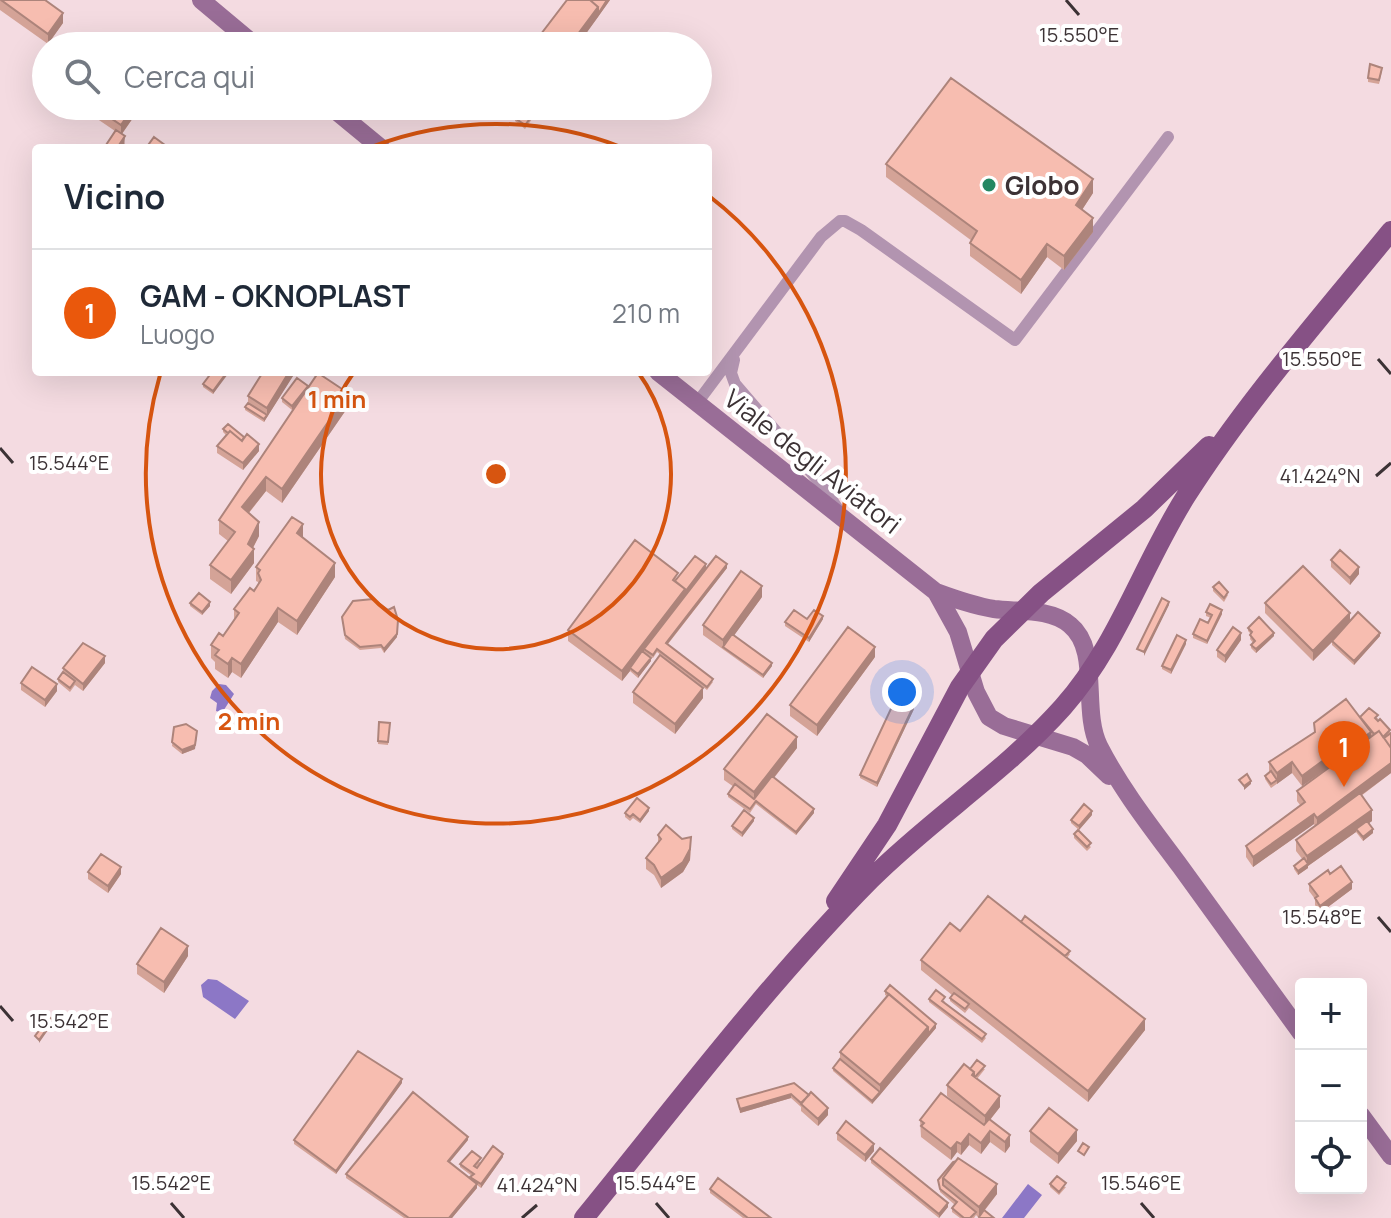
<!DOCTYPE html>
<html lang="it">
<head>
<meta charset="utf-8">
<style>
	body { margin:0; font-family:Manrope,sans-serif; background:#f6f6f7; color:#1f2937 }
	.controls { position:absolute; right:24px; bottom:24px; display:grid; overflow:hidden; border-radius:8px; box-shadow:0 8px 32px #0002 }
	.controls button { width:72px; height:72px; display:grid; place-items:center; padding:0; border:0; border-bottom:2px solid #e0e1e3; background:#fff; color:#1f2937; font:40px sans-serif }
	.you { position:absolute; left:902px; top:692px; width:28px; height:28px; margin:-20px; border:6px solid #fff; border-radius:50%; background:#1a73e8; box-shadow:0 0 0 12px #1a73e833 }
	.badge { display:grid; place-items:center; width:52px; height:52px; border-radius:50%; background:#ea580c; color:#fff; font-size:26px; font-weight:700 }
	.pin { position:absolute; translate:-50% -66px; filter:drop-shadow(0 2px 4px #0008) }
	.pin::after { content:''; position:absolute; top:42px; width:28px; height:24px; background:inherit; clip-path:polygon(0 0,100% 0,50% 100%) }
	.list { margin:0; padding:0; list-style:none }
	h2 { display:flex; justify-content:space-between; align-items:center; height:104px; margin:0; padding:0 32px; font-size:34px }
	h2 small { font-size:26px; font-weight:400; color:#747a83 }
	.list li { display:grid; grid-template-columns:52px 1fr auto; gap:24px; align-items:center; box-sizing:border-box; height:128px; padding:0 32px; border-top:2px solid #e0e1e3 }
	.list b { display:block; font-size:30px; white-space:nowrap }
	.list p { margin:0; font-size:26px; white-space:nowrap; color:#747a83 }
	.list em { font-size:26px; font-style:normal; color:#747a83 }
	.icon { flex:none; width:44px; height:44px; fill:none; stroke:currentColor; stroke-width:2; stroke-linecap:round; stroke-linejoin:round }
	.map { position:relative; flex:none; width:1391px; height:1218px; overflow:hidden }
	.search { position:absolute; background:#fff; box-shadow:0 8px 32px #0002; left:32px; top:32px; width:680px; height:88px; display:flex; align-items:center; gap:20px; box-sizing:border-box; padding:0 28px; border-radius:44px; color:#747a83; font-size:30px }
	.panel { position:absolute; background:#fff; box-shadow:0 8px 32px #0002; left:32px; top:144px; width:680px; height:232px; border-radius:8px }
	.map>svg:first-child { display:block }
</style>
</head>
<body>
<div class="map">
<svg width="1391" height="1218" viewBox="0 0 1391 1218">
	<rect width="100%" height="100%" fill="#f4dbe1"/>
	<path fill="#8c77c6" d="M219 684 226 685 234 694 222 713 216 711 217 703 210 698 212 691Z
		M208 979 217 980 249 1001 235 1019 203 997 201 985Z
		M1028 1184 1042 1195 1024 1218H1002Z"/>
	<g fill="none" stroke-linecap="round" stroke-linejoin="round">
		<path stroke="#b294b0" stroke-width="12" d="M734 360 731 373 735 384 823 486 839 511
			M697 403 821 237 840 221H845L861 230 1015 340 1168 137"/>
		<path stroke="#996d97" stroke-width="18" d="M201 0 256 46
			M330 106 381 148
			M658 372 936 592C955 599 974 606 994 609 1018 612 1050 608 1070 625 1101 650 1081 710 1099 746 1121 789 1151 827 1180 866 1220 922 1261 977 1301 1033
			M936 592 958 632 976 692 989 717 1004 726 1073 747 1087 755 1109 776
			M1361 1115 1391 1156"/>
		<path stroke="#865185" stroke-width="20" d="M836 901 887 825 960 687 994 639 1041 593 1144 509 1209 446
			M584 1218C677 1104 767 984 871 879 932 818 1005 772 1063 707 1118 645 1142 566 1186 496 1246 402 1320 318 1391 231"/>
	</g>
	<path fill="#d4a397" d="M0 0 63 23 48 44 0 10Z
		M567 0H610L577 46H538L541 41V34Z
		M1382 71 1379 84 1368 82V78Z
		M93 106H135V115L122 134 125 146 124 148H104L115 131 93 116Z
		M542 106H561L554 116Z
		M515 118 532 119 525 129 515 121Z
		M886 164 1093 193 1082 210 1093 232 1064 270 1047 257 1021 294 970 256V243L972 241 886 177Z
		M228 372 213 394 203 387V384Z
		M295 372 264 422 245 410V407L248 403V396Z
		M308 388 348 407 282 503 266 491 249 513 259 536 253 548 254 563 231 594 210 579V565L228 541 219 534V520L302 397 292 410 282 402V398Z
		M223 429 259 451 243 470 217 453V446L226 435 223 432Z
		M303 537 335 577 297 635 278 622 241 678 232 672 228 678 215 669V662L211 658V645L223 636 234 620V609L258 585V582L256 581V567Z
		M1331 560 1359 574 1350 585 1331 567Z
		M706 568H727L668 644 713 682 707 690 657 652 653 658 644 652 651 661 638 678 630 671 622 681 568 641V630L678 577Z
		M1213 587 1228 595 1224 602 1213 591Z
		M762 597 734 635 772 666 763 678 703 635V625Z
		M190 603 210 606 202 615 190 606Z
		M1265 603 1350 621 1380 636 1354 665 1332 645V642L1313 661 1265 613Z
		M1206 612 1222 614 1207 644 1193 638V634L1208 623 1211 618 1206 616Z
		M342 617 398 620 397 637 384 653 381 648 360 650 345 639Z
		M807 619H823L809 642 785 626V622Z
		M1248 628 1274 636 1256 653 1251 648V645L1253 643 1250 639 1251 634 1248 631Z
		M1241 640 1225 663 1217 657V650Z
		M1186 644 1171 674 1162 669V666Z
		M875 657 817 736 790 716V705Z
		M105 663 83 691 75 685 70 692 58 682V679L63 672V668Z
		M21 683 57 691 45 707 21 690Z
		M633 692 703 698 675 734 633 703Z
		M914 709 877 787 860 778V775Z
		M1360 717 1378 718 1377 720 1391 733V773L1361 796 1372 821 1369 823 1373 833 1363 841 1356 832 1308 866V868L1298 875 1294 869V866L1303 860 1296 851V840L1315 826 1314 824 1253 867 1246 857V846L1300 805 1297 801V791L1332 765 1302 786 1292 773 1271 788 1265 779V776L1269 772V762L1314 733V723Z
		M379 722 390 723 388 745 378 744Z
		M174 727 195 749 182 754 172 746Z
		M797 748 774 778 814 813 796 835 756 804 750 813 728 797V794L734 787 724 780V769Z
		M649 811 640 823 633 818 630 821 625 817V813Z
		M1092 815 1079 830 1071 823V820Z
		M754 821 742 837 732 829V826Z
		M1074 834 1091 847 1087 851 1074 838Z
		M658 835 691 847 690 860 683 872 661 888 654 875 646 869V858L658 842Z
		M88 872 121 874 108 893 88 879Z
		M1330 873 1352 889 1320 913 1315 905V899L1309 891V884Z
		M1021 922 1070 954 1067 958 1145 1030 1088 1102 969 1008 965 1013 950 1001V998L952 995 921 970V960L960 931Z
		M188 956 164 993 137 974V964Z
		M885 991 936 1028 872 1104 833 1071V1068L840 1059V1052L887 996 885 995Z
		M929 999 945 1001 944 1002 986 1038 982 1043 929 1002Z
		M970 1069H985L977 1079 1000 1107 990 1120 1010 1146 1005 1153 990 1142 981 1154 969 1145 961 1155 957 1152 951 1160 921 1137 920 1120 972 1116 947 1096V1085Z
		M402 1083 336 1174 294 1144V1140Z
		M794 1083 828 1115 818 1126 801 1111V1107L791 1098 740 1113 737 1099Z
		M1030 1131 1077 1141 1058 1164 1030 1142Z
		M837 1133 874 1151 865 1162 837 1140Z
		M468 1140 450 1162 470 1179 472 1176 460 1167V1164L481 1162 476 1168H477L503 1157 481 1188 477 1185V1188L452 1218H404L346 1178V1174Z
		M871 1159 948 1207 939 1218 871 1163Z
		M956 1161 997 1194 985 1210 994 1218H979L976 1215 974 1218H960L952 1212V1208L955 1205 940 1192 938 1180Z
		M1050 1184 1066 1187 1059 1195 1050 1187Z
		M710 1189 771 1218H743L710 1193Z"/>
	<path fill="#ad847b" d="M607 0H610L598 17V14Z
		M598 7V17L577 46H569Z
		M63 13V23L48 44V34Z
		M134 106H135V115L121 135V125Z
		M125 136 124 148H117Z
		M1093 179V193L1076 219V205Z
		M1093 218V232L1064 270V256Z
		M1047 244V257L1021 294V280Z
		M227 372H228V374L213 394V391Z
		M289 372H295V373L264 422V419L267 415V408Z
		M308 386V389L292 410V406Z
		M348 393V407L282 503V489Z
		M259 444V451L243 470V463Z
		M266 477V491L242 521V507Z
		M259 522V536L248 557V544Z
		M303 524V538L297 533Z
		M254 549V563L231 594V580Z
		M335 563V577L297 635V621Z
		M706 564V571L644 649V652L631 669 630 668V671L622 681V671L685 589Z
		M727 564V568L666 646V643Z
		M1359 567V574L1350 585V578Z
		M762 586V597L725 648 723 647V640Z
		M210 602V606L202 615V612Z
		M1169 602V605L1144 656V652Z
		M278 608V622L241 678V664Z
		M1222 610V614L1207 644V641Z
		M1350 613V624L1313 661V651Z
		M823 616V619L809 642V638Z
		M1241 633V640L1225 663V656Z
		M1274 633V636L1256 653V649Z
		M1380 633V636L1354 665V661Z
		M397 634V637L384 653V649Z
		M1186 640V644L1171 674V670Z
		M875 647V657L817 736V725Z
		M105 656V663L83 691V684Z
		M232 658V672L228 678V664Z
		M651 658V661L638 678V674Z
		M772 663V666L763 678V675Z
		M57 684V691L45 707V700Z
		M703 688V698L675 734V724Z
		M914 705V709L877 787V783Z
		M1371 732V742L1339 766V755Z
		M197 735 195 749 182 754V750Z
		M797 737V748L754 803V792Z
		M1332 754V765L1302 786V776Z
		M1292 762V773L1277 784V773Z
		M1391 763V773L1317 828V818Z
		M1251 781V784L1244 790V786Z
		M649 808V811L640 823V820Z
		M814 809V813L796 835V832Z
		M1372 810V821L1358 831 1356 829V832L1308 866V868L1298 875V871L1307 865V856Z
		M1092 811V815L1079 830V826Z
		M1314 814V824L1253 867V857Z
		M754 818V821L742 837V833Z
		M1373 829V833L1363 841V837Z
		M691 837 690 860 683 872 661 888V878Z
		M121 867V874L108 893V886Z
		M1352 882V889L1320 913V906Z
		M188 946V956L164 993V982Z
		M1145 1019V1030L1088 1102V1091Z
		M53 1020V1023L39 1043V1040Z
		M936 1024V1028L880 1095V1085L928 1027Z
		M402 1079V1083L336 1174V1171Z
		M880 1092V1095L872 1104V1101Z
		M791 1094V1098L740 1113V1109Z
		M1000 1096V1107L985 1126V1116Z
		M828 1108V1115L818 1126V1119Z
		M1077 1130V1141L1058 1164V1154Z
		M990 1131V1142L981 1154V1143Z
		M969 1134V1145L961 1155V1144Z
		M1010 1135V1146L1005 1153V1142Z
		M468 1137V1140L448 1164V1161Z
		M957 1142V1152L951 1160V1149Z
		M874 1144V1151L865 1162V1155Z
		M503 1154V1157L481 1188V1184Z
		M477 1184V1188L452 1218H449Z
		M997 1184V1194L979 1217V1207Z
		M948 1203V1207L939 1218V1214Z"/>
	<path fill="#f7bdb0" stroke="#ad847b" stroke-width="2" d="M1 0H45L63 13 48 34Z
		M567 0H590L598 7 569 46H557L541 34Z
		M590 0H607L598 14V7Z
		M541 41 548 46H538Z
		M1370 64 1382 68 1379 80 1368 78Z
		M951 78 1093 179 1076 205 1093 218 1064 256 1047 244 1021 280 970 243 977 231 886 164Z
		M93 106H134L121 125Z
		M546 106H559L554 112Z
		M523 108 532 116 525 125 515 118Z
		M116 130 125 136 117 148H104Z
		M154 137 169 148H146Z
		M212 372H227L213 391 203 384Z
		M263 372H289L267 408 248 396Z
		M318 373 348 393 282 489 266 477 242 507 259 522 248 544 254 549 231 580 210 565 235 532 219 520Z
		M297 378 308 386 292 406 282 398Z
		M248 403 267 415 264 419 245 407Z
		M228 424 244 437 242 441 230 431 228 433 223 429Z
		M230 431 242 441 247 434 259 444 243 463 217 446Z
		M292 517 303 524 297 533 335 563 297 621 278 608 241 664 232 658 228 664 215 655 219 650 211 645 219 633 223 636 239 613 234 609 250 588 254 591 261 580 258 573 260 570 256 567Z
		M635 540 678 573 673 580 685 589 622 671 568 630Z
		M1340 550 1359 567 1350 578 1331 560Z
		M695 556 706 564 685 592V589L675 581Z
		M716 556 727 564 666 643 713 679 707 687 657 649 653 655 644 649Z
		M1303 566 1350 613 1313 651 1265 603Z
		M741 571 762 586 723 640 703 625Z
		M1219 582 1228 592 1224 598 1213 587Z
		M199 593 210 602 202 612 190 603Z
		M1162 598 1169 602 1144 652 1137 649Z
		M373 599 388 610 394 607 398 620 397 634 384 649 381 645 360 647 345 635 342 617 353 601Z
		M1210 604 1222 610 1207 641 1193 634 1200 619 1208 623 1212 615 1206 612Z
		M794 610 807 619 814 610 823 616 809 638 785 622Z
		M1358 612 1380 633 1354 661 1332 641Z
		M1259 617 1274 633 1256 649 1251 645 1255 641 1250 635 1252 632 1248 628Z
		M848 627 875 647 817 725 790 705Z
		M1233 627 1241 633 1225 656 1217 650Z
		M732 634 772 663 763 675 723 647Z
		M1177 635 1186 640 1171 670 1162 666Z
		M83 643 105 656 83 684 63 668Z
		M642 651 651 658 638 674 630 668Z
		M660 655 703 688 675 724 633 692Z
		M32 667 57 684 45 700 21 683Z
		M63 672 75 681 70 688 58 679Z
		M896 698 914 705 877 783 860 775Z
		M1346 699 1371 732 1339 755 1332 754 1302 776 1292 762 1277 773 1269 762 1315 732 1314 723Z
		M1369 708 1378 715 1375 718 1378 721 1380 719 1390 730 1383 737 1379 731 1374 734 1360 717Z
		M767 714 797 737 754 792 724 769Z
		M379 722 390 723 388 742 378 741Z
		M186 724 197 731 195 745 182 750 172 742 174 727Z
		M1379 731 1391 748V763L1317 818 1314 814 1253 857 1246 846 1305 802 1297 791Z
		M1391 733V748L1384 738Z
		M1271 771 1277 780 1271 784 1265 776Z
		M1247 774 1251 781 1244 786 1239 780Z
		M772 776 814 809 796 832 756 801 750 809 728 794 735 784 754 799Z
		M1360 793 1372 810 1307 856 1296 840Z
		M637 798 649 808 640 820 633 814 630 817 625 813Z
		M1084 804 1092 811 1079 826 1071 820Z
		M744 810 754 818 742 833 732 826Z
		M1367 821 1373 829 1363 837 1356 829Z
		M666 825 682 839 691 837 690 849 683 862 661 878 654 865 646 858 661 839 658 835Z
		M1078 830 1091 843 1087 847 1074 834Z
		M101 854 121 867 108 886 88 872Z
		M1304 858 1308 864 1298 871 1294 866Z
		M1341 866 1352 882 1320 906 1315 898 1318 896 1309 884 1328 870 1330 874Z
		M988 896 1145 1019 1088 1091 921 960 950 923 960 931Z
		M1025 916 1070 951 1065 956 1021 922Z
		M161 928 188 946 164 982 137 964Z
		M890 985 936 1024 928 1034V1027L885 991Z
		M936 990 945 997 942 1001 986 1034 982 1039 929 999Z
		M954 993 969 1004 965 1009 950 998Z
		M889 994 928 1027 880 1085 840 1052Z
		M49 1017 53 1020 39 1040 35 1036Z
		M358 1051 402 1079 336 1171 294 1140Z
		M840 1059 880 1092 872 1101 833 1068Z
		M977 1060 985 1066 975 1077 974 1076V1072L970 1069Z
		M964 1064 974 1072 972 1075 1000 1096 985 1116 947 1085Z
		M794 1083 809 1095 801 1103 791 1094 740 1109 737 1099Z
		M413 1092 468 1137 448 1161 477 1184 449 1218H409L346 1174Z
		M811 1092 828 1108 818 1119 801 1104Z
		M941 1093 984 1125 989 1119 1010 1135 1005 1142 990 1131 981 1143 969 1134 961 1144 957 1142 951 1149 921 1126 924 1123 920 1120Z
		M1049 1108 1077 1130 1058 1154 1030 1131Z
		M846 1121 874 1144 865 1155 837 1133Z
		M1083 1143 1089 1147 1084 1155 1078 1151Z
		M493 1146 503 1154 481 1184 470 1177 474 1174 460 1164 472 1151 481 1158 474 1166 477 1168Z
		M880 1148 948 1203 939 1214 871 1159Z
		M958 1158 997 1184 979 1207 943 1178Z
		M956 1161 943 1178V1185L976 1212 970 1218H964L952 1208 957 1202 940 1189 938 1180 953 1162Z
		M1057 1176 1066 1183 1059 1192 1050 1184Z
		M718 1178 771 1218H748L710 1189Z
		M984 1210 994 1218H980L979 1217Z"/>
	<path fill="none" stroke="#3c3235" stroke-width="3" d="M1066 0 1079 15M1378 359 1391 374M0 448 13 463M1376 476 1391 463M1378 917 1391 932M0 1006 13 1021M171 1203 184 1218M656 1203 669 1218M1141 1203 1154 1218M522 1218 537 1205"/>
	<g fill="none" stroke="#d75510" stroke-width="4">
		<path d="M638 372A175 175 0 1 1 354 372"/>
		<path d="M371 147A350 350 0 0 1 621 147M709 196A350 350 0 1 1 160 375"/>
	</g>
	<circle fill="#238762" stroke="#fff" stroke-width="3" cx="989" cy="185" r="8"/>
	<g text-anchor="middle" dominant-baseline="central" stroke-width="8" stroke-linejoin="round" paint-order="stroke">
		<g font-size="26" font-weight="bold" fill="#3c3235" stroke="#fff" text-anchor="start">
			<text x="1005" y="185">Globo</text>
		</g>
		<g font-size="26" fill="#3c3235" stroke="#fff">
			<text transform="translate(813 461) rotate(38)">Viale degli Aviatori</text>
		</g>
	</g>
	<g font-size="20" text-anchor="middle" fill="#3c3235" stroke="#fff" stroke-width="8" stroke-linejoin="round" paint-order="stroke">
		<text x="1079" y="42">15.550°E</text>
		<text x="1322" y="366">15.550°E</text>
		<text x="69" y="470">15.544°E</text>
		<text x="1320" y="483">41.424°N</text>
		<text x="1322" y="924">15.548°E</text>
		<text x="69" y="1028">15.542°E</text>
		<text x="171" y="1190">15.542°E</text>
		<text x="656" y="1190">15.544°E</text>
		<text x="1141" y="1190">15.546°E</text>
		<text x="537" y="1192">41.424°N</text>
	</g>
	<circle cx="496" cy="474" r="12" fill="#d75510" stroke="#fff" stroke-width="4"/>
	<g font-size="24" text-anchor="middle" font-weight="bold" fill="#d75510" stroke="#fff" stroke-width="8" stroke-linejoin="round" paint-order="stroke">
		<text x="337" y="408">1 min</text>
		<text x="249" y="730">2 min</text>
	</g>
</svg>
<div class="controls">
<button>+</button>
<button>−</button>
<button><svg class="icon" aria-label="locate" viewBox="0 0 24 24"><circle cx="12" cy="12" r="6"/><path d="M12 2v4M12 18v4M2 12h4M18 12h4"/></svg></button>
</div>
<div class="you"></div>
<div class="pin badge" style="left:1344px;top:787px">1</div>
<div class="search"><svg class="icon" aria-label="search" viewBox="0 0 24 24"><circle cx="10" cy="10" r="6"/><path d="M15 15l6 6"/></svg>Cerca qui</div>
<section class="panel">
<h2>Vicino<small></small></h2>
<ul class="list">
<li><span class="badge">1</span><div><b>GAM - OKNOPLAST</b><p>Luogo</p></div><em>210 m</em></li>
</ul>
</section>
</div>
</body>
</html>
